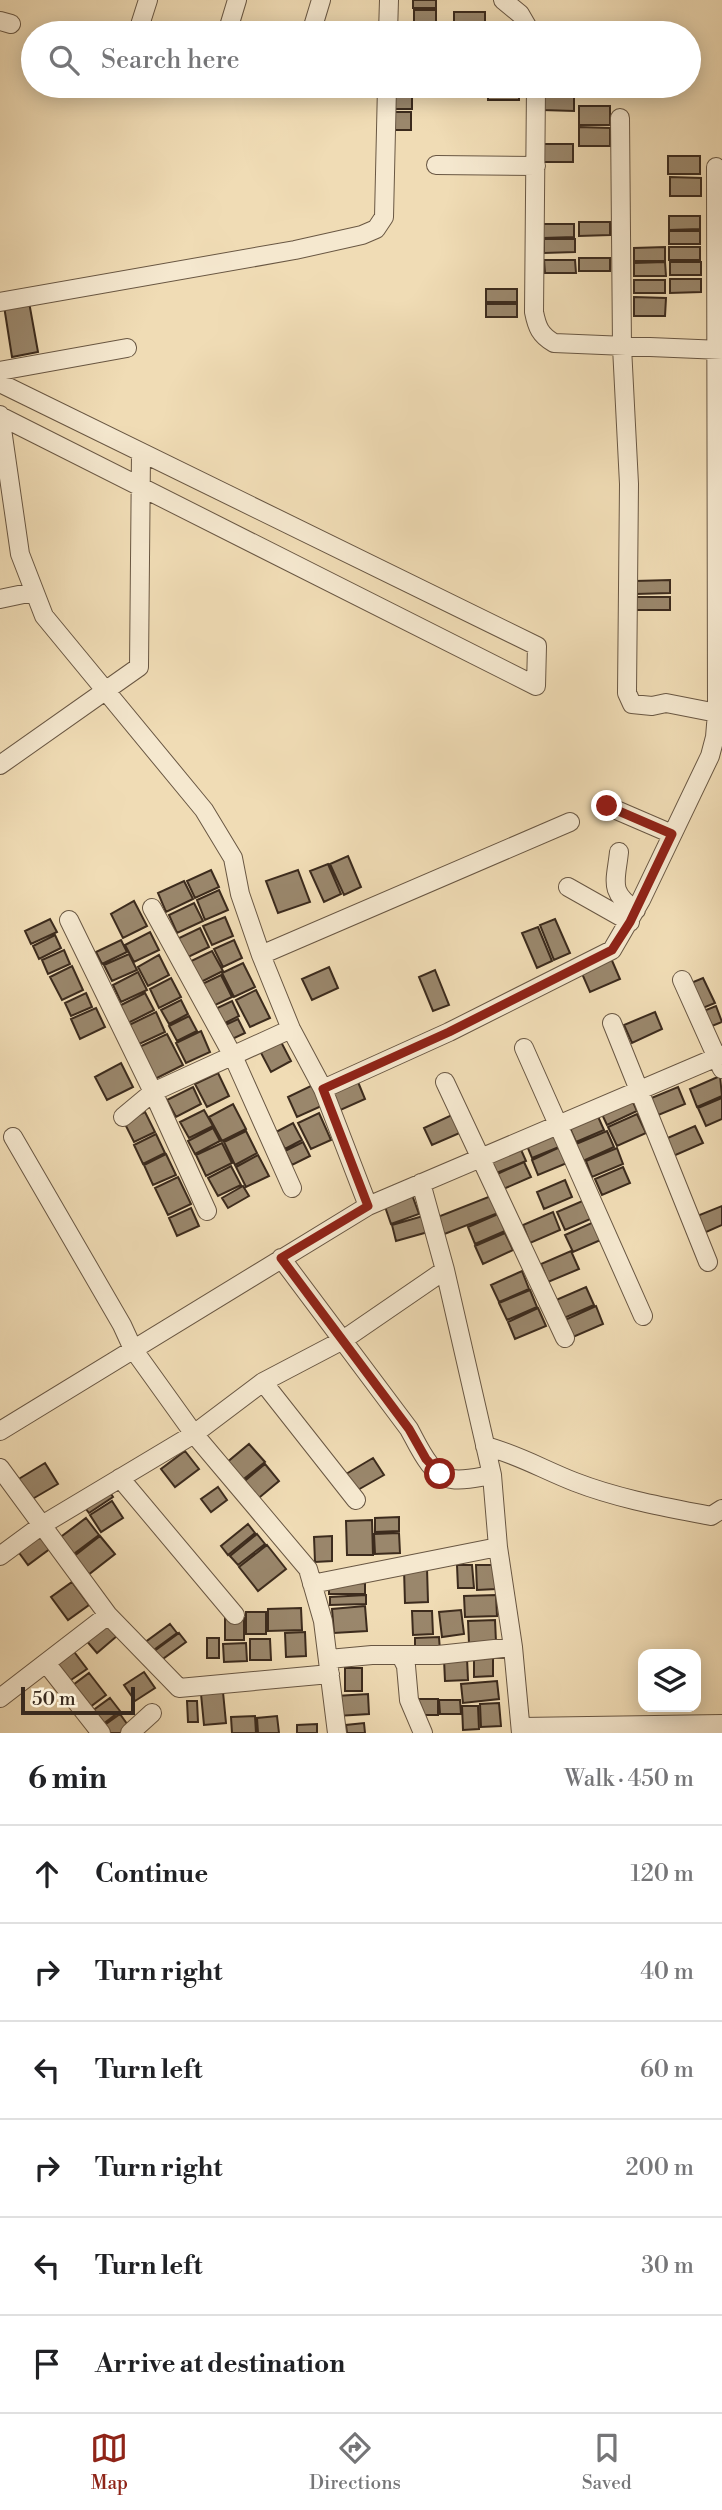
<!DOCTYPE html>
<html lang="en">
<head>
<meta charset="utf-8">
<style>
	body { margin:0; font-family:"Libre Bodoni",serif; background:#f2f2f2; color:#202124 }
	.controls { position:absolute; right:21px; bottom:21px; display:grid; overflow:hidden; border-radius:14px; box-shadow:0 4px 18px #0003 }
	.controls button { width:63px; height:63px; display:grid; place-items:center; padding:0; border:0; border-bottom:2px solid #e0e0e0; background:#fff; color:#202124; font:35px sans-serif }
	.scale { position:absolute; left:21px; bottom:18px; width:114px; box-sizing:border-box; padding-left:7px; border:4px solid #3c2b1d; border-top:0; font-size:19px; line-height:24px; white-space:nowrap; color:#3c2b1d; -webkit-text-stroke:5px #f5e8cf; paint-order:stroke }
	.stop { position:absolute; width:21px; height:21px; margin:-16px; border:5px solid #8f2418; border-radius:50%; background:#fff }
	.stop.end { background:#8f2418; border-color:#fff; box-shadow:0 2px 7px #0008 }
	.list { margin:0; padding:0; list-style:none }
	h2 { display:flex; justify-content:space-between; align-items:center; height:91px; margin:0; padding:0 28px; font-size:30px }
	h2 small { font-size:23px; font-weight:400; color:#757577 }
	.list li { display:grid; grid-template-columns:46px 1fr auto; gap:21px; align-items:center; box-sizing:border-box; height:98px; padding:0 28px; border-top:2px solid #e0e0e0 }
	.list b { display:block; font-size:26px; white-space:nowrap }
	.list em { font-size:23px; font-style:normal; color:#757577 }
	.icon { flex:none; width:38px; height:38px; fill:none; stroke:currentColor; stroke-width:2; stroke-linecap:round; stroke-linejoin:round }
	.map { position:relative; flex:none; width:722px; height:1733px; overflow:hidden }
	.search { position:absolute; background:#fff; box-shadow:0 4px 18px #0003; left:21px; right:21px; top:21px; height:77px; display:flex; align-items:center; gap:18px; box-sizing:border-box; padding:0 24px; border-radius:38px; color:#757577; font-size:26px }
	.sheet { height:679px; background:#fff }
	nav { display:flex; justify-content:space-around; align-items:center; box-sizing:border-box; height:98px; border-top:2px solid #e0e0e0; background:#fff; font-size:19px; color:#757577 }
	nav a { display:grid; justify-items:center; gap:4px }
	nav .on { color:#8f2418 }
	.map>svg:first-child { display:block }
</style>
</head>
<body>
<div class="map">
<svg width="722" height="1733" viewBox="0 0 722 1733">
	<rect width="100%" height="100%" fill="#f0dcb5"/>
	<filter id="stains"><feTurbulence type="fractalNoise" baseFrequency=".00286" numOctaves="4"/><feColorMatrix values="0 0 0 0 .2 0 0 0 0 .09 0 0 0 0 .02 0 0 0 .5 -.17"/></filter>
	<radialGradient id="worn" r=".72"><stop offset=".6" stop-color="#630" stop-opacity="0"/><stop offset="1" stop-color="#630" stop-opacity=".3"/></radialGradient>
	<path fill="#9a876c" stroke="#3c2b1d" stroke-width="2" d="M413 0H436V8H413Z
		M414 10H436V29H414Z
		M454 12H485V30H454Z
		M488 86H519V100H488Z
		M390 91H412V109H390Z
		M543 92H574V111L543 110Z
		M579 106H610V125H579Z
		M388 112H411V130H388Z
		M579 127 610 128V146H579Z
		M542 144H573V162H542Z
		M668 156H700V174H668Z
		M670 177 701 178V196H670Z
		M669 216H700V229L669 230Z
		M579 222H610V235L579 236Z
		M543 224H574V237L543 238Z
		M669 231H700V244H669Z
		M544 239H575V252L544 253Z
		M665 247V261H634V248Z
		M669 247H700V260H669Z
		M579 258H610V271H579Z
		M544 260H575L576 273H545Z
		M665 262 666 276H634V263Z
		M670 262H701V275H670Z
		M670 279H701V292L670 293Z
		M634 280H665V293H634Z
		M486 289H517V302H486Z
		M634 297 666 298 665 316H634Z
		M29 302 38 352 12 357 4 306Z
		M486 304H517V317H486Z
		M670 580V593L636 594 635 581Z
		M636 597H670V610H636Z
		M348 856 361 887 344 895 330 864Z
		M328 864 341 894 324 902 310 871Z
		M211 870 219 887 195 898 187 881Z
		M298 870 310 902 278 913 266 881Z
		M184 881 193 899 166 912 158 893Z
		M219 890 228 910 205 920 197 900Z
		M134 901 147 926 123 938 111 914Z
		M194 903 203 921 177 933 169 915Z
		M225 917 233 936 212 945 203 926Z
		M50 919 57 932 31 944 25 931Z
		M555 919 570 953 554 960 540 925Z
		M538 927 552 961 537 968 522 933Z
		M200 928 209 947 184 959 175 940Z
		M150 932 159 950 134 962 125 945Z
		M55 935 61 948 39 959 33 946Z
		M121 940 127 952 102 964 96 952Z
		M234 940 242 958 223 967 214 949Z
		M64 950 70 964 48 974 42 960Z
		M212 951 223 971 195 985 185 964Z
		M129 954 137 970 112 981 104 965Z
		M159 955 169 975 148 986 138 967Z
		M610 956 620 979 590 992 580 969Z
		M243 963 255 987 234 997 222 973Z
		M72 966 83 990 62 1000 50 977Z
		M329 967 338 988 312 1000 302 979Z
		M435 970 449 1005 433 1011 419 977Z
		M138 972 147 990 121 1002 113 985Z
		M221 975 232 997 209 1008 198 986Z
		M171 978 181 997 159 1008 150 989Z
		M703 978 715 1003 698 1010 686 985Z
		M256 990 270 1018 250 1027 236 1000Z
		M86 993 92 1007 71 1016 65 1003Z
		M145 993 154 1010 126 1024 117 1007Z
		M181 1000 188 1014 169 1024 161 1010Z
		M232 1001 239 1016 219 1026 211 1011Z
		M716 1006 722 1022 707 1028 701 1012Z
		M96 1008 105 1027 80 1039 71 1019Z
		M156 1012 165 1032 137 1045 127 1026Z
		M655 1012 662 1029 632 1043 624 1025Z
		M189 1016 197 1031 177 1041 169 1026Z
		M238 1019 245 1033 228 1041 221 1027Z
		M201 1031 210 1052 186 1063 176 1043Z
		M167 1034 183 1065 153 1080 137 1048Z
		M280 1040 291 1061 271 1072 260 1051Z
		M121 1063 133 1087 107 1100 95 1077Z
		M218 1073 229 1096 207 1107 195 1084Z
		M720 1076 722 1096 697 1107 690 1089Z
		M358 1082 365 1099 336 1112 329 1095Z
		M317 1083 326 1104 297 1117 288 1097Z
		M193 1087 201 1104 176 1117 167 1100Z
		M678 1087 685 1104 656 1116 649 1099Z
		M630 1095 637 1111 607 1125 599 1108Z
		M722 1098V1119L706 1126 698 1108Z
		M233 1104 246 1129 222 1141 209 1117Z
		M204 1110 213 1126 189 1138 180 1122Z
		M145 1112 155 1132 134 1142 124 1122Z
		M596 1112 604 1130 576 1142 568 1124Z
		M319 1113 331 1140 311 1149 298 1123Z
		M454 1114 462 1132 432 1145 424 1128Z
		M637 1114 646 1133 617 1146 608 1127Z
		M293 1123 302 1140 285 1149 276 1132Z
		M695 1126 703 1143 671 1157 663 1140Z
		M213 1128 220 1141 195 1154 188 1141Z
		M552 1129 559 1147 532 1158 525 1141Z
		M246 1131 257 1153 235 1165 224 1142Z
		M607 1131 614 1147 583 1161 576 1144Z
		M156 1134 165 1153 143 1164 134 1145Z
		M303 1142 310 1156 292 1165 285 1151Z
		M222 1143 232 1163 206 1176 196 1155Z
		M518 1143 526 1161 494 1174 487 1156Z
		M560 1147 567 1163 538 1175 532 1160Z
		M617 1148 623 1164 592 1177 586 1161Z
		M166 1154 176 1175 153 1185 144 1165Z
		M258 1155 269 1176 246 1187 236 1167Z
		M524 1162 531 1177 501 1190 495 1175Z
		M231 1166 241 1185 218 1196 208 1178Z
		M623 1167 630 1183 602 1195 595 1179Z
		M178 1177 191 1204 168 1215 155 1188Z
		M565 1180 572 1197 544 1209 537 1192Z
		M243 1186 249 1196 228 1208 222 1198Z
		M411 1192 419 1214 391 1224 383 1201Z
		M491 1196 498 1213 442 1235 435 1218Z
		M587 1199 595 1217 565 1230 557 1212Z
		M722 1206V1225L704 1233 697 1216Z
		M191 1208 199 1226 177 1236 169 1218Z
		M553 1212 560 1230 530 1243 523 1225Z
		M498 1214 505 1231 475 1244 468 1227Z
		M423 1216 428 1232 396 1241 392 1225Z
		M596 1221 603 1239 573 1252 565 1235Z
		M505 1233 513 1250 483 1264 475 1246Z
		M571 1251 579 1269 548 1282 541 1264Z
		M522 1271 529 1289 499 1302 491 1285Z
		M586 1287 594 1305 564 1318 556 1300Z
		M530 1290 537 1307 507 1320 499 1303Z
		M596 1306 603 1324 573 1337 565 1320Z
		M538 1308 546 1326 515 1339 508 1322Z
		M249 1444 265 1462 240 1482 225 1464Z
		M185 1451 199 1469 175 1487 161 1469Z
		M373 1458 384 1475 356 1491 346 1474Z
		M45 1463 58 1484 29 1501 17 1480Z
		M265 1464 279 1481 254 1502 240 1485Z
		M218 1487 227 1500 211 1512 201 1499Z
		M108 1489 113 1497 89 1513 83 1505Z
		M112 1501 123 1518 101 1532 90 1515Z
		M399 1517V1531L375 1532V1518Z
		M86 1518 99 1535 71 1556 58 1539Z
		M372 1520 373 1555H347L346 1521Z
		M248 1524 255 1533 228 1555 221 1546Z
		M39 1533 51 1548 28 1565 17 1550Z
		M399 1533 400 1553 375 1554 374 1534Z
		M257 1534 265 1544 238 1565 230 1556Z
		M100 1536 115 1554 88 1575 73 1557Z
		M332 1536V1561L315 1562 314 1537Z
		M267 1545 286 1569 258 1591 239 1567Z
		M457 1565H472L474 1588H458Z
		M476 1565H495L496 1589 477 1590Z
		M427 1568 428 1602 405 1603 404 1569Z
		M72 1582 89 1605 68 1620 51 1597Z
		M365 1583V1594H329V1584Z
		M366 1595V1604L330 1605V1597Z
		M496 1595 497 1616 465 1617 464 1596Z
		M365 1606 367 1631 334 1633 332 1609Z
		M301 1608 302 1630 268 1631V1609Z
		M461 1610 464 1634 442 1637 439 1612Z
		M412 1611H432L433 1634 413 1635Z
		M246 1612H266V1634H246Z
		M225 1618H244V1640H225Z
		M495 1620 496 1642 469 1643 468 1621Z
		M105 1622 117 1636 97 1653 85 1639Z
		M170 1624 177 1633 151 1652 144 1643Z
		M305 1632 306 1656 286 1657 285 1633Z
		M179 1633 186 1642 160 1661 153 1652Z
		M439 1637 440 1651 415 1652V1638Z
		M207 1638H219V1658H207Z
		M250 1639H270L271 1660H250Z
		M246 1643 247 1661 224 1662 223 1644Z
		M72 1649 87 1669 68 1682 53 1662Z
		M474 1653H493V1676L474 1677Z
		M467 1658 468 1680 445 1681 444 1659Z
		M345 1668H362V1691H345Z
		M144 1672 155 1688 135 1701 124 1685Z
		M89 1673 106 1695 90 1707 73 1685Z
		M497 1681 499 1699 463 1703 461 1684Z
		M223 1692 226 1723 204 1725 201 1694Z
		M368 1694 369 1714 337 1716 336 1696Z
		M110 1698 120 1711 98 1728 88 1714Z
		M418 1699H438V1715H418Z
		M439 1700H460L461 1714H440Z
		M187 1701H197L198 1722H188Z
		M499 1703 501 1726 481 1727 480 1704Z
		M462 1706H478L479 1729 463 1730Z
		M120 1714 130 1728 124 1733H102L99 1729Z
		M255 1716 256 1733H232L231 1717Z
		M277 1716 279 1733H258L257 1718Z
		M364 1723 365 1733H347L346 1725Z
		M317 1724V1733H297V1725Z"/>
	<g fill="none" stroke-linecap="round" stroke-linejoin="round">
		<defs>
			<path id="minor" d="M503 0 520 14 531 33
				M0 21 11 24
				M140 25 148 0
				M227 33 237 0
				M311 33 321 0
				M388 33 389 0
				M536 86 534 312C537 327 540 335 554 343L722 350
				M620 118 622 347 629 484 627 693 632 704 652 706 666 703 717 713
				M436 165 536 166
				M0 302 295 250 362 235 376 229 384 217 387 86
				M0 371 127 348
				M0 383 537 646 536 686 0 416
				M0 415 20 554 44 616 204 810 233 858 240 894 261 955 291 1029 323 1089 368 1206
				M0 599 33 592
				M0 765 139 667 141 453
				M607 806 672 834
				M619 852C616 881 608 892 636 910
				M568 887 630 922
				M152 908 233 1056 292 1188
				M69 920 153 1092 207 1211
				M261 955 570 822
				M682 980 722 1069
				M612 1023 708 1262
				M524 1048 643 1316
				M445 1082 565 1338
				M323 1089 449 1032 612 950 641 900 710 756 715 737 717 713 716 167
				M123 1117 153 1092 291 1029
				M13 1137 122 1325 133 1349 194 1434 308 1569 323 1621 337 1733
				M421 1183 445 1270 492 1475 498 1547 513 1647 521 1733
				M281 1258 409 1429C418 1445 431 1477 452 1479 465 1481 479 1477 492 1475
				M263 1382 356 1500
				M0 1431 368 1206 722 1055
				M485 1446C517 1454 544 1470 575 1482 619 1499 665 1507 711 1516L722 1509
				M0 1468 108 1615 179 1688 330 1674
				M120 1478 235 1615
				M0 1556 42 1525 194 1434 263 1382 343 1340 445 1270
				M312 1584 498 1547
				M401 1656 406 1666 409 1700 423 1733
				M329 1659 372 1655H438L513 1647
				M46 1663 101 1733
				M0 1698 108 1615
				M521 1727 722 1724
				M130 1733 152 1713"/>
		</defs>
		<use href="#minor" stroke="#695743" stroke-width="20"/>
		<use href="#minor" stroke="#f5e8cf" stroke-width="18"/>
	</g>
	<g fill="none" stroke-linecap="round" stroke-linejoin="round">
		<path stroke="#8f2418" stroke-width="9" d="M440 1474 426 1459 409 1429 281 1258 368 1206 323 1089 449 1032 612 950 630 922 672 834 607 806"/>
	</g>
	<rect width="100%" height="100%" filter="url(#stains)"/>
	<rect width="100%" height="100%" fill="url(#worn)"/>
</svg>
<div class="controls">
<button><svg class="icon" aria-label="layers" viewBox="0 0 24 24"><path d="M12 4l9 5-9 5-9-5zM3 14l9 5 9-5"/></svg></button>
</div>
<div class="scale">50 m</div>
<div class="stop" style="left:440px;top:1474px"></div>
<div class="stop end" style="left:607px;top:806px"></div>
<div class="search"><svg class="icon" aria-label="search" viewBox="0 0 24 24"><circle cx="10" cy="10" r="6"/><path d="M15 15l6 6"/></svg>Search here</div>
</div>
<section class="sheet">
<h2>6 min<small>Walk · 450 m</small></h2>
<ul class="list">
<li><svg class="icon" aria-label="ahead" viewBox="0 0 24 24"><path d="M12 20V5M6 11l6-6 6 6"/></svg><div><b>Continue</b></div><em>120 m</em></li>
<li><svg class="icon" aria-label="right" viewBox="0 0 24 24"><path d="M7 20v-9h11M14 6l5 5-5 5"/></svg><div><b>Turn right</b></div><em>40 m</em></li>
<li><svg class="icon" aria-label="left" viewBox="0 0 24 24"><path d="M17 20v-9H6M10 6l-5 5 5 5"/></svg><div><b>Turn left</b></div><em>60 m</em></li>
<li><svg class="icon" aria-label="right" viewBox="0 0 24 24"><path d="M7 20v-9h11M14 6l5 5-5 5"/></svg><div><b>Turn right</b></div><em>200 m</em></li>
<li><svg class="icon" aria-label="left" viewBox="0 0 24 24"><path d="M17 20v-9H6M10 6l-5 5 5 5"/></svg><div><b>Turn left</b></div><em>30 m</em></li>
<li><svg class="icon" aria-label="arrive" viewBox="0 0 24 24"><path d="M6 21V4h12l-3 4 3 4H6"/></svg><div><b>Arrive at destination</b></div></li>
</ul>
</section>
<nav>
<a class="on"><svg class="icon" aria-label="map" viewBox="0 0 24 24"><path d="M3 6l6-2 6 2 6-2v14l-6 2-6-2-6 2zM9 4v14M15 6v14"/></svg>Map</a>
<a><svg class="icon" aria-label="directions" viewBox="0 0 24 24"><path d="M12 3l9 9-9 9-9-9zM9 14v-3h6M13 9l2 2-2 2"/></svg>Directions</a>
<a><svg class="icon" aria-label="saved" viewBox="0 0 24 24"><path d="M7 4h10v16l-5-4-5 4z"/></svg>Saved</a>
</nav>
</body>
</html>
